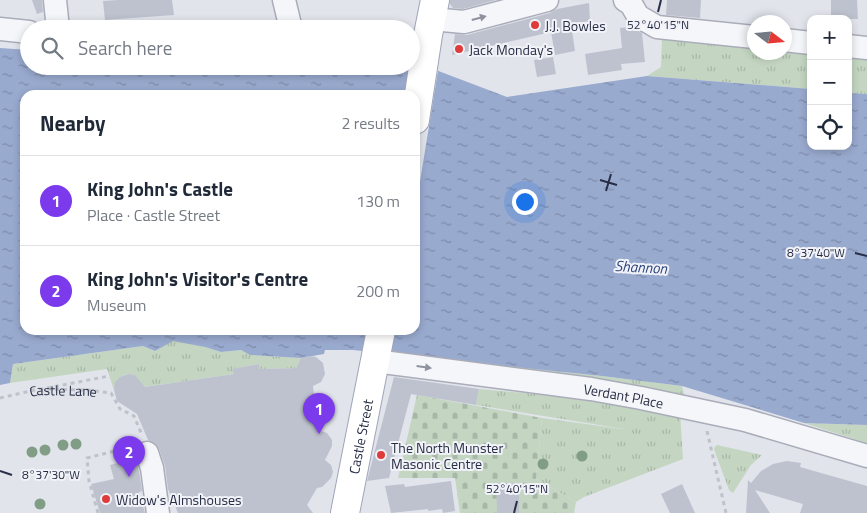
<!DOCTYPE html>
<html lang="en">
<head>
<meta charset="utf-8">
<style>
	body { margin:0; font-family:"Titillium Web",sans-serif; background:#f6f6f7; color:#1f2937 }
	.controls { position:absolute; right:15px; top:15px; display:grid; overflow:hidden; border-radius:10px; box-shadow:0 2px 8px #0003 }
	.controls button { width:45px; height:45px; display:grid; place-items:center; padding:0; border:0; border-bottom:1px solid #e0e1e3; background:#fff; color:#1f2937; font:25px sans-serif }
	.compass { position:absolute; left:747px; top:15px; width:45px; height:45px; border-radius:50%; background:#fff; box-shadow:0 2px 8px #0003; rotate:106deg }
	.you { position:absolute; left:524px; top:201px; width:18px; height:18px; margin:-12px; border:4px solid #fff; border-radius:50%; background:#1a73e8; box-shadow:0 0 0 8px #1a73e833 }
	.badge { display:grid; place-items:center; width:32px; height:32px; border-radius:50%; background:#7c3aed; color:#fff; font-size:16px; font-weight:700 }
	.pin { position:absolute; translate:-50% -41px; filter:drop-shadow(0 1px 2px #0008) }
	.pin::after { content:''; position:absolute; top:26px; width:18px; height:15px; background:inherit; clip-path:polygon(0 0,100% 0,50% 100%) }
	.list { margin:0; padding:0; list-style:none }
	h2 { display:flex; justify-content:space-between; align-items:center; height:65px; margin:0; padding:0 20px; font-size:21px }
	h2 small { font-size:16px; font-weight:400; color:#747a83 }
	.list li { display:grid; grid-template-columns:32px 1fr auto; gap:15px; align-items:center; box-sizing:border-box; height:90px; padding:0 20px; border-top:1px solid #e0e1e3 }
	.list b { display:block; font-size:19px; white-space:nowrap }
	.list p { margin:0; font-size:16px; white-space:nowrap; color:#747a83 }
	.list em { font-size:16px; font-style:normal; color:#747a83 }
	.icon { flex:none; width:28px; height:28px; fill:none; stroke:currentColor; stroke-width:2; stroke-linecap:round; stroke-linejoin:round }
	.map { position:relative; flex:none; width:867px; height:513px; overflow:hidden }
	.search { position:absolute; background:#fff; box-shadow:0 2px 8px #0003; left:20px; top:20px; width:400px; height:55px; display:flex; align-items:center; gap:12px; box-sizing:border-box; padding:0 18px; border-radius:28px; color:#747a83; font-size:19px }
	.panel { position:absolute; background:#fff; box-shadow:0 2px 8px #0003; left:20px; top:90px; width:400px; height:245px; border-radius:15px }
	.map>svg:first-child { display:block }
</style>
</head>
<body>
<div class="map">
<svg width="867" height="513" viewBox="0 0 867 513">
	<defs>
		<pattern id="grass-tufts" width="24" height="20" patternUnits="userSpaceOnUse" patternTransform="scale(1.25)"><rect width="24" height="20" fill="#c4d6c2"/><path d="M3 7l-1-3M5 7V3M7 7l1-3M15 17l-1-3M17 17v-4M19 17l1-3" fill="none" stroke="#a8b8a8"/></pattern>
		<pattern id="cemetery-stones" width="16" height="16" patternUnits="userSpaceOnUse" patternTransform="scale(1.25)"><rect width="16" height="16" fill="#c4d6c2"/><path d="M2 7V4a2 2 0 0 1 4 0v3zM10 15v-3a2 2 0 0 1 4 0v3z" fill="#a8b8a8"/></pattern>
		<pattern id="water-ripples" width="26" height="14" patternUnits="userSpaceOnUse" patternTransform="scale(1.25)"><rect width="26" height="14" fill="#99aacf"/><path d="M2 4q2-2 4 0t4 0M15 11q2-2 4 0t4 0" fill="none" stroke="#7d8baa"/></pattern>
	</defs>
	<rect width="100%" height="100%" fill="#e1e4eb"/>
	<path fill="url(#grass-tufts)" d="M662 37 754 45V52H784L785 47 811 49V89L647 76 661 67Z
		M848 52 867 54V94L848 93Z
		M173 340 205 347 221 352 241 350 250 355 301 358 296 368 259 369V364L233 369 234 374 145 387 127 374C119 377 116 381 114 390L107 369 10 383 13 364 143 346 155 351Z
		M426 357 602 376 682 386 686 401Z
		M479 389 548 395 680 412 683 459 584 497 576 502 536 479 542 418 630 430 476 405Z
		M804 423 867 425V445L851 438Z
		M717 445 762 455 751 465 733 493 729 490 715 452 714 448Z"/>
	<path fill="url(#cemetery-stones)" d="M417 395 542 418 536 479 576 502 574 513H460L455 478H398Z"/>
	<path fill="url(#water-ripples)" fill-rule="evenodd" d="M0 48 29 50V66H411L412 61 507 97 647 76 811 89V146H848V93L867 94V425L804 423 682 386 602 376 353 350H325L324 354 301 358 250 355 241 350 221 352 205 347 173 341 155 351 143 346 13 364 10 383 0 385ZM25 95H415V330H25Z"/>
	<path fill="#e1e4eb" d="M412 61 438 71 415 212V95Z"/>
	<path fill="#bec2cf" d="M32 0H42L43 12 37 14Z
		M118 0H172L174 15 105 20 103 1Z
		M450 0H496L463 9 453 8 450 4Z
		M667 0H701L700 18 666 15Z
		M831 0H857L858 19H831Z
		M589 3 590 21 571 24 575 51 555 55 551 32 452 55 455 34 467 35 550 13 557 9Z
		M631 27 642 33 645 62 621 64 622 70 588 75 585 54 622 48 620 28Z
		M553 57 556 74 537 77 534 60Z
		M310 356 316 357 323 363 325 374 321 382 313 386 318 430 327 433 332 440V446L325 460 331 465 333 472 331 478 322 487 317 488 307 505 313 513H178L168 489 165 466 159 449 155 443 148 440 137 414 117 401 114 390 115 382 120 377 128 374 135 375 145 387 234 374 232 369 259 364V369L296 368 301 358Z
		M394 377 479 389 476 405 411 394 389 478 367 481Z
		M135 458 139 471 142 491 139 492 145 513H100L91 484 114 479 110 465Z
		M787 461 801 463 800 467 867 486V513H800L803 504 755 490 770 513H746L748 480 751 483 761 471 773 464Z
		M451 481 455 511 443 513 442 509 428 511V509L391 513 385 486 404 484 405 487Z
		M496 483H519V513H497Z
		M682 484 695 513H670L661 494Z"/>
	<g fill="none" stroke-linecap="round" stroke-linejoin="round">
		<defs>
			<g id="minor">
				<path d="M55 0 58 29"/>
				<path d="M284 0 291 29"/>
				<path d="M625 0 631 4 638 16 657 27 754 37"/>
				<path d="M431 19 464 22 547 0"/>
				<path d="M0 29 29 32"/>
				<path d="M784 40 811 43"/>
				<path d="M848 46 867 48"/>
				<path id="s2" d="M375 361 591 389 641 398 745 420 867 456"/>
				<path d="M147 453 152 468 158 513"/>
			</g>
			<g id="major">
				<path d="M415 120 428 35 435 0"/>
				<path id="s3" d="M345 513 381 330"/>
			</g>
		</defs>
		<use href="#minor" stroke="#aaadb9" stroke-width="25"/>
		<use href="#major" stroke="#9fa5b9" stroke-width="30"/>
		<g stroke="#c0c2ca" stroke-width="3" stroke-dasharray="4 4" stroke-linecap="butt">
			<path d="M47 388 109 376"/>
			<path id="s1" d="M0 398 39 389 88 390 111 393 120 409 134 416 142 435"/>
			<path d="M707 431 726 513"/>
			<path d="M98 513 89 481 87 458 131 447"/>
		</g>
		<use href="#minor" stroke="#f5f6f9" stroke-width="22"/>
		<use href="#major" stroke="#fff" stroke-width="28"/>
	</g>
	<g fill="#829d86">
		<circle cx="76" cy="444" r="5.5"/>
		<circle cx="63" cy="445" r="5.5"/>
		<circle cx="45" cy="450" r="5.5"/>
		<circle cx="32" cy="452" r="5.5"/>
		<circle cx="582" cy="456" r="5.5"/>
		<circle cx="543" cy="464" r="5.5"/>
		<circle cx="40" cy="504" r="5.5"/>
	</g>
	<defs><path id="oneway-solid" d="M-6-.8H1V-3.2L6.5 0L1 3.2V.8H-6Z" transform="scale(1.25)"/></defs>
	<g fill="#8e929f">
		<use href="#oneway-solid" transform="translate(479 18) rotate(-15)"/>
		<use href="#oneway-solid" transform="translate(424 367) rotate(8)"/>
	</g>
	<path fill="none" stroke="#282e45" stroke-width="2" d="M658 12 661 0M600 180 617 185M606 191 611 174M855 253 867 256M0 471 12 475M514 513 517 501"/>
	<g fill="#dd3c3a" stroke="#f1f3f8" stroke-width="2">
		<circle cx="535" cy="25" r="5"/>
		<circle cx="459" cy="49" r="5"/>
		<circle cx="381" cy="455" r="5"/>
		<circle cx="106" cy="499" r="5"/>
	</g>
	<g text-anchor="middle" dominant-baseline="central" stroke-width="4" stroke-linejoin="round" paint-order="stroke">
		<g font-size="14" fill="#282e45" stroke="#f1f3f8" text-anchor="start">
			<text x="545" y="25">J.J. Bowles</text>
			<text x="469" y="49">Jack Monday's</text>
			<text x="391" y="447">The North Munster<tspan x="391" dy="16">Masonic Centre</tspan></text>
			<text x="116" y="499">Widow's Almshouses</text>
		</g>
		<g font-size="14" fill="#282e45" stroke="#f1f3f8">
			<text stroke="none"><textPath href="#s1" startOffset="64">Castle Lane</textPath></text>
			<text stroke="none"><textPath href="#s2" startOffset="251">Verdant Place</textPath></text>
			<text stroke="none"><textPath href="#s3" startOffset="78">Castle Street</textPath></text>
		</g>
		<g font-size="15" font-style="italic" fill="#2d447e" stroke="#f1f3f8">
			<text transform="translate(641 267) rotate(3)">Shannon</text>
		</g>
	</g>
	<g font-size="12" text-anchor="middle" fill="#282e45" stroke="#f1f3f8" stroke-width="4" stroke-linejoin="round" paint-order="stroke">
		<text x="658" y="29">52°40'15"N</text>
		<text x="816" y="257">8°37'40"W</text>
		<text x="51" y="479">8°37'30"W</text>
		<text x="517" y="493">52°40'15"N</text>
	</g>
</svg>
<div class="controls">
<button>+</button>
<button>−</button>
<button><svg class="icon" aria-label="locate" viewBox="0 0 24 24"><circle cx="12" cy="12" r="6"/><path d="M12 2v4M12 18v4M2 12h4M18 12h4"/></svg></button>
</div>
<svg class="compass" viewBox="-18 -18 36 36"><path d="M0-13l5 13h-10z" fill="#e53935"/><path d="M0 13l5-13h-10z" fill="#747a83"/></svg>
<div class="you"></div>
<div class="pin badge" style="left:319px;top:434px">1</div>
<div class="pin badge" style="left:129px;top:477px">2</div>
<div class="search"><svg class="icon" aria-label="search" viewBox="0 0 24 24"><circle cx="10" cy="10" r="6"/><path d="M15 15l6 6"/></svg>Search here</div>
<section class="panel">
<h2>Nearby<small>2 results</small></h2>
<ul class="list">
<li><span class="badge">1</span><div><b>King John's Castle</b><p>Place · Castle Street</p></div><em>130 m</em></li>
<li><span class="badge">2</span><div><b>King John's Visitor's Centre</b><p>Museum</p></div><em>200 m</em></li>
</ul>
</section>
</div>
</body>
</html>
